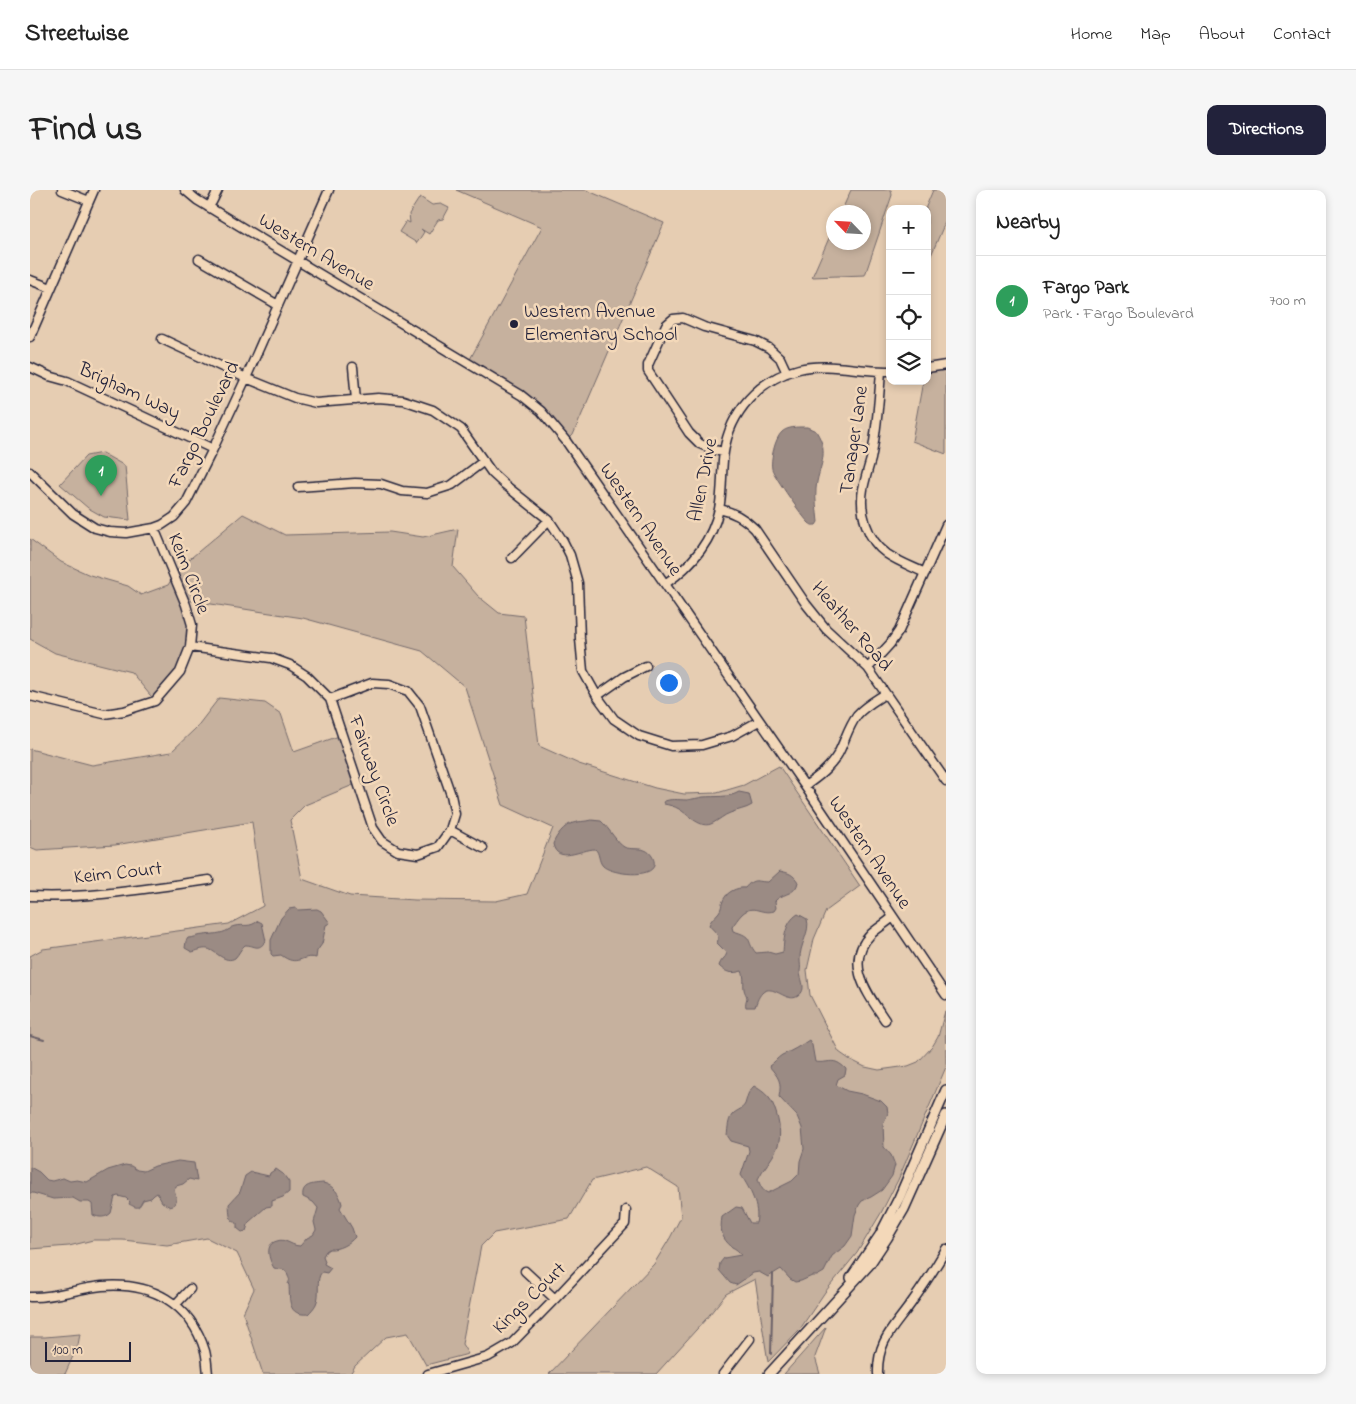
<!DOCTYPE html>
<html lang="en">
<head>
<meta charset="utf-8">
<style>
	body { margin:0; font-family:"Indie Flower",sans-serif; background:#f6f6f6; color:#222 }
	.controls { position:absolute; right:15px; top:15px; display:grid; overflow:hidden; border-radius:10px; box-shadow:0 2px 8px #0003 }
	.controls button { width:45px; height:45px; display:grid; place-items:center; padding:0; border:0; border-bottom:1px solid #e0e0e0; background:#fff; color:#222; font:25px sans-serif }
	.compass { position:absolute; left:796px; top:15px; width:45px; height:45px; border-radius:50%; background:#fff; box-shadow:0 2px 8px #0003; rotate:295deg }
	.scale { position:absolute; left:15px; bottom:12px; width:86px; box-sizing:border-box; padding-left:5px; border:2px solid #22223b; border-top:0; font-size:14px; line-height:18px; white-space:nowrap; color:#22223b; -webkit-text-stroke:4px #f3d8b9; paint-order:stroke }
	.you { position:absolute; left:638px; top:492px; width:18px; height:18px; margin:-12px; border:4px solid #fff; border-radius:50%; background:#1a73e8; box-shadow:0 0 0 8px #1a73e833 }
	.badge { display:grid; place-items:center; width:32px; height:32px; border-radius:50%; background:#22223b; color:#fff; font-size:16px; font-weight:700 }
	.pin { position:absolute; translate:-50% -41px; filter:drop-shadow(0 1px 2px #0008) }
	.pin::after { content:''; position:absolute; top:26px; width:18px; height:15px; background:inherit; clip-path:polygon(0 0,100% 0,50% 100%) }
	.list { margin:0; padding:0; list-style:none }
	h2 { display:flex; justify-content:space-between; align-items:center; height:65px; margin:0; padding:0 20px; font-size:21px }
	h2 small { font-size:16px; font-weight:400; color:#767676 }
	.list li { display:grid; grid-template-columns:32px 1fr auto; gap:15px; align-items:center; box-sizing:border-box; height:90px; padding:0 20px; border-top:1px solid #e0e0e0 }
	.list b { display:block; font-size:19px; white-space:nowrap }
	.list p { margin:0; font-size:16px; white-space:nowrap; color:#767676 }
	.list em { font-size:16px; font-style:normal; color:#767676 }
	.icon { flex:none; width:28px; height:28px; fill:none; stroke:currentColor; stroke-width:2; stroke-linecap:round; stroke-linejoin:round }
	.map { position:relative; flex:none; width:916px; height:1184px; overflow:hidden; border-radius:10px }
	header { display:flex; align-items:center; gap:30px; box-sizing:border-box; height:70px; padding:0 25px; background:#fff; border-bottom:1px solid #e0e0e0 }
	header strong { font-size:24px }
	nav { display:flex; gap:28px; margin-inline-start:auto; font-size:18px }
	.intro { display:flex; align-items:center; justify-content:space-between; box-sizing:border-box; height:120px; padding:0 30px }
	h1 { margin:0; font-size:35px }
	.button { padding:12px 22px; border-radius:10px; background:#22223b; color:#fff; font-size:18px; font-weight:700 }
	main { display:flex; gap:30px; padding:0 30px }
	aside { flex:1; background:#fff; border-radius:10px; box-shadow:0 2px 8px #0003 }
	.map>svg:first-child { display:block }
</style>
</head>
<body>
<header>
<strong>Streetwise</strong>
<nav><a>Home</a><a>Map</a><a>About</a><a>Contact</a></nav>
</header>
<div class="intro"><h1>Find us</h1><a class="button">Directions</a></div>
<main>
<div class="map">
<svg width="916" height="1184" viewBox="0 0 916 1184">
	<rect width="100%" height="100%" fill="#e6cdb2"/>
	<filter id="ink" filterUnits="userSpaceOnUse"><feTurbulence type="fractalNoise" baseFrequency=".02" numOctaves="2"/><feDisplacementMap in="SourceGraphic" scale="10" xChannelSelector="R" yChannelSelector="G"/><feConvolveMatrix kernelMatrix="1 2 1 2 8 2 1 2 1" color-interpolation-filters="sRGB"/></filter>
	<g filter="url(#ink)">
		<path fill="#c6b19e" stroke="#746a6c" d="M426 0H556L634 33 543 245 539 249 515 220 439 171 512 37Z
			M821 0H861L862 5 835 85 782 87 803 39 804 52H834V22H811Z
			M903 0H916V30L897 75V19H895Z
			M390 7 402 15 411 14 419 18 413 29 408 30 399 44 391 39 394 42 387 53 369 42 376 31 380 33 379 24Z
			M916 178V264L882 251 893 191H897V183Z
			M72 263 95 276 100 330 74 327 58 318 30 294 56 266Z
			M213 324 255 345 360 342 393 347 428 339 423 377 448 406 469 423 494 426 509 556 549 574 625 598 654 604 687 603 714 595 749 576 830 696 796 721 784 749 777 780 780 805 809 862 819 869 835 877 849 880 878 876 888 872 902 857 908 847 915 821 916 877 868 990 851 1023 827 1063 795 1102 770 1139 738 1172 725 1089 696 1104 676 1129 626 1184H519L624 1074 640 1048 651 1027 648 997 616 977 562 990 539 1029 464 1043 451 1056 432 1154 438 1164 396 1175 378 1143 356 1147 325 1176 320 1184H233L213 1123 224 1099 207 1063 177 1048 137 1055 93 1050H63L39 1056 0 1059V766L13 759 199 734 233 716 222 632 85 655 7 660 0 657V559L62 575 141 562 166 538 189 508 235 513 251 524 264 562 312 545 328 593 275 615 260 630 272 689 320 706 385 710 466 711 497 704 523 638 473 615 435 497 392 461 273 428 155 410 162 435 150 482 125 511 101 482 25 463 0 449V349L31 372 60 385 98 396 111 405 138 395 149 378Z
			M796 1137 785 1167 790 1184H754Z
			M50 1144 48 1155 35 1184H0V1147H15Z"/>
		<path fill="#9b8b84" stroke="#6b6167" d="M770 237H777L786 241C801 264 788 277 786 299 785 310 787 321 788 332L786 335C782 335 783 336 779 333 774 329 744 286 742 279 740 270 745 248 752 242 756 238 764 237 770 237Z
			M709 602 719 604 722 615C716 619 707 620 700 623 694 625 689 630 683 633 671 640 659 625 649 619 644 616 639 615 634 614L633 612C640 608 649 610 657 610 663 609 668 608 673 607 685 606 699 608 709 602Z
			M561 630 571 631C578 637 588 654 594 657 603 661 615 655 622 666 636 691 582 685 573 676 568 671 570 663 565 659 552 659 527 675 523 654 526 646 534 635 543 633 549 631 554 632 561 630Z
			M750 681C759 683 763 684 768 692 766 704 755 703 747 709L745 711 746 718 744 721C730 725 724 713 712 724 708 728 705 733 702 737L703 741C725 747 715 750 726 763L738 762 745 764 753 762C754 748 755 732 768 724L777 729C781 742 769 755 770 770 770 774 771 777 770 781 770 790 778 799 768 806 754 816 736 780 725 817H716C715 814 716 811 717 808 717 805 714 802 714 799 713 793 715 788 712 781 702 784 696 783 689 776 690 770 696 768 697 763L687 753C691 744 683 741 679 735 681 729 685 727 689 722 692 718 691 715 693 711 696 702 707 697 715 698 724 687 727 692 738 692Z
			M265 718 268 720 287 719 291 721 300 733 296 735 292 754 287 761 286 768C271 764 268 778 251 765L243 766 241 764V750L251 728 259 719Z
			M228 731 232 733 236 751C227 762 226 755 215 755 211 758 209 764 205 768 195 774 186 761 178 759 172 758 167 761 162 762L155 758 156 751 158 748C164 748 169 745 174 745 181 744 192 744 198 740 205 737 197 738 205 736 215 734 219 738 228 731Z
			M779 850 782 855 785 872C800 874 803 866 816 879L815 885 808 889 806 895 817 901 832 904 851 911 857 917 858 923 853 934 854 957 861 965 865 975 862 986 852 1000 841 1007 832 1011 829 1015 825 1025 822 1046 815 1056 802 1066 794 1082 787 1086H782L771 1091 765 1092 760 1089 751 1079 738 1087 729 1082 723 1083 706 1095 700 1093 689 1080 690 1073 694 1068 711 1065C709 1061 706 1059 702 1057 691 1048 690 1040 692 1027L706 1017 712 1018 720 1033H726C730 1017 720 999 711 985L719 961 718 956 701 951 697 945C698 938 698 930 702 925 706 920 712 920 715 914 718 905 717 903 724 896 731 900 738 905 742 912 748 925 753 945 747 958 742 970 733 978 728 989 730 995 732 1001 738 1003L762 991 769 984 770 971 774 959 772 938 767 926 749 907C752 891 749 888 739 876 744 873 747 868 752 865 762 861 770 856 779 850Z
			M148 971 164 973 167 991 159 989 153 994 146 996 144 999C146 1007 149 1013 140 1017L132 1012 127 1003 124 1005 121 1008 113 1010C108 1020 107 1018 99 1014L100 1012 96 1008 88 1006 85 1007 81 1023C76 1028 69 1028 63 1025L62 1014 59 1012H50L43 1008 23 1009 3 1003H0V977L9 982 17 990 22 991 33 988 40 991 47 990 57 992 78 980 95 975 101 976 107 980 114 981 125 976Z
			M246 979 253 984 259 992V1002L253 1007 242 1011V1016L236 1017 219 1032 216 1041 212 1042 207 1038V1033C198 1030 200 1023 199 1014L210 1002 215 986 221 982 239 986 240 983Z
			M293 993C303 995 310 1004 312 1014L310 1018 322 1038 325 1047C319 1054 308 1060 299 1059L296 1061 293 1066 295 1071 294 1074 301 1078 297 1083 292 1082C285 1089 291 1104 286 1114 284 1118 281 1121 278 1124 257 1126 260 1109 259 1095L258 1094C260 1089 260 1091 258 1086 256 1077 251 1080 244 1078 239 1070 234 1054 247 1051 250 1050 252 1050 255 1051 261 1053 264 1056 270 1056L277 1048 283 1045 286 1040 284 1032 288 1018 283 1012 273 1007C271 994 283 994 293 993Z"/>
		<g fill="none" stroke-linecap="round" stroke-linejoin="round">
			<path stroke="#6b6167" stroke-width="2" d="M0 846 14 850
				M741 1164 743 1084"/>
			<defs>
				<path id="minor" d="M32 0 59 11
					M155 0 167 10 233 50 491 205 511 221 536 251 779 602 916 805
					M178 17 182 12 188 0
					M169 69 248 115
					M0 90 21 98
					M0 147 64 0
					M132 149 216 188 265 208 286 213 348 208 373 210 403 220 431 239 462 283 474 294 519 330 533 351 540 365 548 393 550 449 553 481 567 506 584 529 609 546 641 556 672 555 702 546 729 531
					M0 177 19 186 37 191 183 259
					M323 177 326 210
					M897 178 916 175
					M851 181C849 211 847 240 841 269 838 279 835 289 833 299 829 322 837 350 857 364 869 372 883 377 895 383
					M694 262 684 260 670 254 659 243 618 181V175L636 135 643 129 653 128 674 137 725 151 739 158 750 168 757 183
					M0 282 43 324 65 338 80 342 96 343 124 338 132 335 144 327 156 313 183 259 216 188 299 0
					M268 297 325 293 351 294 372 301 397 303 422 295 454 271
					M689 319C704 322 714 328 725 339L776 414 796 439 838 478 916 591
					M482 368 519 330
					M635 394C661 376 682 351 689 319 693 300 691 281 694 262 700 222 729 189 769 179 798 172 830 182 860 181
					M160 457 241 468 260 475 277 486 300 509 343 638 352 651 368 661 388 664 408 657 420 640 425 624 421 605 390 516 378 501 359 494 342 493 300 509
					M838 478 860 454 869 441 916 335
					M0 506 74 524 94 521 125 511 150 482 160 457 162 435 156 415 124 338
					M567 506 594 487 616 476
					M775 596C788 587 800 578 808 564 815 551 818 537 827 525 835 516 846 510 855 504
					M420 640 453 658
					M0 706C59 709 120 698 179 690
					M855 830C838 804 813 773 841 744 848 738 856 733 863 727
					M495 1081 525 1109
					M0 1107C25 1108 48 1098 72 1096 121 1092 160 1112 175 1161 177 1168 177 1177 178 1184
					M146 1114 160 1099
					M398 1184 458 1167 482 1153 525 1109 595 1034 596 1020
					M693 1184 720 1149
					M848 1184C847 1150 864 1138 882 1112 894 1095 906 1077 916 1059"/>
				<path id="major" d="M821 1088 850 1045 869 1008 916 900
					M739 1184 839 1075 857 1048 874 1019 916 925"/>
			</defs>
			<use href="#minor" stroke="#22223b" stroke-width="11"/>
			<use href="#major" stroke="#22223b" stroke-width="12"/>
			<use href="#minor" stroke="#f3d8b9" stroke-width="8"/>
			<use href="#major" stroke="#f3d8b9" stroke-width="9"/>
		</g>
	</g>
	<circle fill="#22223b" stroke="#f3d8b9" stroke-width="2" cx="484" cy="134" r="5"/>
	<g text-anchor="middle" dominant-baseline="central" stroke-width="5" stroke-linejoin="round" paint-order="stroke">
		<g font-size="20" fill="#22223b" stroke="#f3d8b9">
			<text transform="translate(286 63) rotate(31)">Western Avenue</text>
			<text transform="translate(99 202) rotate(25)">Brigham Way</text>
			<text transform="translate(175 235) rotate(-64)">Fargo Boulevard</text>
			<text transform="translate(825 250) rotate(-82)">Tanager Lane</text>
			<text transform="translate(674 290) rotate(-79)">Allen Drive</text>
			<text transform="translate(610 330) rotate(56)">Western Avenue</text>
			<text transform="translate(158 384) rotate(69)">Keim Circle</text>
			<text transform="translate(821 437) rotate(49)">Heather Road</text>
			<text transform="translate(343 581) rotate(70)">Fairway Circle</text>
			<text transform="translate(839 663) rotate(56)">Western Avenue</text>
			<text transform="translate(88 684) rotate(-6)">Keim Court</text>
			<text transform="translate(500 1109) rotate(-44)">Kings Court</text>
		</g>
		<g font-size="20" fill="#22223b" stroke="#f3d8b9" text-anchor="start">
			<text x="494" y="122">Western Avenue<tspan x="494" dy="23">Elementary School</tspan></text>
		</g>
	</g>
</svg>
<div class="controls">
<button>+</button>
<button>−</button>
<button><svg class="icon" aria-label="locate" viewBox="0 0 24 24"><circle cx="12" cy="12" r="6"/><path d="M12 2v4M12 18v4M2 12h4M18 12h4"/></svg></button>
<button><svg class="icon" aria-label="layers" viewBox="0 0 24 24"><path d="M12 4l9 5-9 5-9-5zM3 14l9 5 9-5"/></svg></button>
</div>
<svg class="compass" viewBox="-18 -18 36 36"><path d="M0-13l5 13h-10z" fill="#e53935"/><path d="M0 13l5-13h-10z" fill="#767676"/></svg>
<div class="scale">100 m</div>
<div class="you"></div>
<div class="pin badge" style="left:71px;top:306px;background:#2e9e5b">1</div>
</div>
<aside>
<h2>Nearby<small></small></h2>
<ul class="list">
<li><span class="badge" style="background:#2e9e5b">1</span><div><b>Fargo Park</b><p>Park · Fargo Boulevard</p></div><em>700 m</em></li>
</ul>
</aside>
</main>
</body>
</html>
